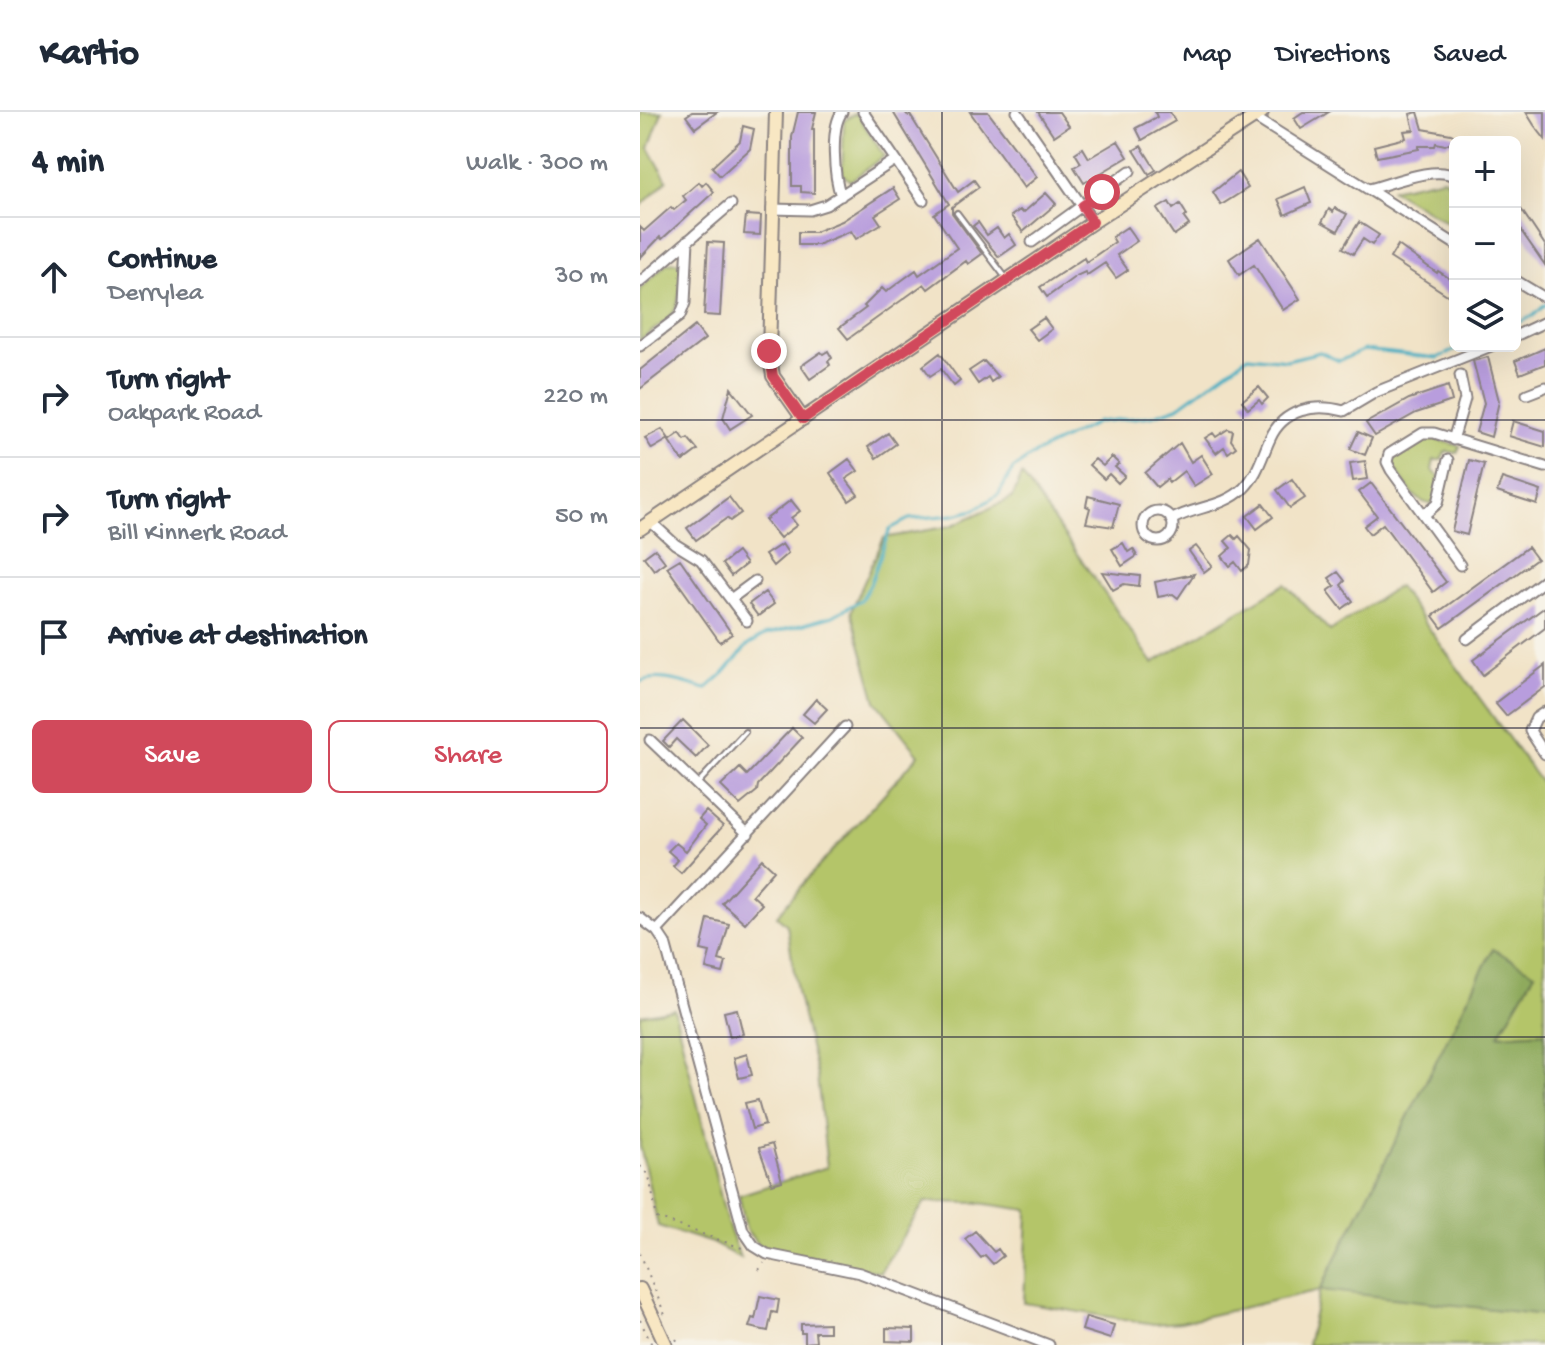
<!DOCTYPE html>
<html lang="en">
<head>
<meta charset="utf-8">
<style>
	body { margin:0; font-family:"Gochi Hand",sans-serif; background:#f6f6f7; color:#1f2937 }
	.controls { position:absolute; right:24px; top:24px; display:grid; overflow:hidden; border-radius:12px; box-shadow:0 8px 32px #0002 }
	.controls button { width:72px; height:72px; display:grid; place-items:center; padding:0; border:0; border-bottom:2px solid #e0e1e3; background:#fff; color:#1f2937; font:40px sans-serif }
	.stop { position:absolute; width:24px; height:24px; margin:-18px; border:6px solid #d1495b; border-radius:50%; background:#fff }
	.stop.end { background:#d1495b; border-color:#fff; box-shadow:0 2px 8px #0008 }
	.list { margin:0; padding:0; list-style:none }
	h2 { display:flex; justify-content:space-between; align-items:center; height:104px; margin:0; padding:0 32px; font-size:34px }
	h2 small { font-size:26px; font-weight:400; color:#747a83 }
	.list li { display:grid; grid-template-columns:52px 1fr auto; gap:24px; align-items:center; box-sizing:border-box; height:120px; padding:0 32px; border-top:2px solid #e0e1e3 }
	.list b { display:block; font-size:30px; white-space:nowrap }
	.list p { margin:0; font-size:26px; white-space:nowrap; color:#747a83 }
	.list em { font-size:26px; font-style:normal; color:#747a83 }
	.actions { display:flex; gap:16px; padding:24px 32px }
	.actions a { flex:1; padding:18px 0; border:2px solid #d1495b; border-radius:12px; text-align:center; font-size:28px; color:#d1495b }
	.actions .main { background:#d1495b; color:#fff }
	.icon { flex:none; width:44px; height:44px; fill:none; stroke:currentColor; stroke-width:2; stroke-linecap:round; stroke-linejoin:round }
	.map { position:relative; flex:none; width:905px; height:1233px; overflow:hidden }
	header { display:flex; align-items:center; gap:48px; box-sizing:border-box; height:112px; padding:0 40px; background:#fff; border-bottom:2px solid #e0e1e3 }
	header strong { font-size:38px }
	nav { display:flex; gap:44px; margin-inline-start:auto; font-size:28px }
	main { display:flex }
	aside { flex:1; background:#fff }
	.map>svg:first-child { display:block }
</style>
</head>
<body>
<header>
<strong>Kartio</strong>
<nav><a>Map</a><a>Directions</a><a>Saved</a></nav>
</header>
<main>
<aside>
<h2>4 min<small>Walk · 300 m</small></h2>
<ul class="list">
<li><svg class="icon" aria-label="ahead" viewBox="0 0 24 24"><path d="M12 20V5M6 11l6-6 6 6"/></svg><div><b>Continue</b><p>Derrylea</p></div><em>30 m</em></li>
<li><svg class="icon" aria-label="right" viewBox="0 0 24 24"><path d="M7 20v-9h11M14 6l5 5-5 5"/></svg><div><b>Turn right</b><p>Oakpark Road</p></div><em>220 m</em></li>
<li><svg class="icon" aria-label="right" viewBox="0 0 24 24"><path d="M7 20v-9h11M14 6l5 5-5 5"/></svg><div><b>Turn right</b><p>Bill Kinnerk Road</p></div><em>50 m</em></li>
<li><svg class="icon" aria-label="arrive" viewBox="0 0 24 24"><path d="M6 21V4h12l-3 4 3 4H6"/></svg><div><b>Arrive at destination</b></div></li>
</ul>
<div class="actions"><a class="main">Save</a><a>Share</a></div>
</aside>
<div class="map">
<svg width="905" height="1233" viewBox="0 0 905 1233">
	<rect width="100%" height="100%" fill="#f7f3e8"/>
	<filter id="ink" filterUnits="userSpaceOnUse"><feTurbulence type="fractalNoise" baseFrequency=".0125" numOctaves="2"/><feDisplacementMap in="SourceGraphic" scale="16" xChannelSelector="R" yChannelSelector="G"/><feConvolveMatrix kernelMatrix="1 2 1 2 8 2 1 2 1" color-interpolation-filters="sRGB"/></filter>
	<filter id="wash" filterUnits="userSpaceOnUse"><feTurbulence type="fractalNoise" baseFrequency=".006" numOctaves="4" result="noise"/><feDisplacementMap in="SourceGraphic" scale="32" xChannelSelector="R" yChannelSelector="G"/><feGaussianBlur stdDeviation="1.8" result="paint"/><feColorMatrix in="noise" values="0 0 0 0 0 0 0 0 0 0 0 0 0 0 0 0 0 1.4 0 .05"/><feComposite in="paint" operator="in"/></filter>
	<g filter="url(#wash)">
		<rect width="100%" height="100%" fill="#f1e3c7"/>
		<path fill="#b4c569" stroke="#6b7452" stroke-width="2" d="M0 0H22L9 36 27 68 0 95Z
			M214 2 218 3 244 44 210 69 202 62 204 9Z
			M803 66C821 74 815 97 815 115L751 77Z
			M37 150 42 158C37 206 38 200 0 228V177L27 151Z
			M788 325 820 334 817 341 806 339 801 348H794L792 358 800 365 795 387 792 392C774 392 763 367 753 354V347L764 337Z
			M382 363 513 551 645 472 690 519 758 474 905 676V920L859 923 681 1177 905 1203V1233H667L680 1178 541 1210 514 1212 384 1191 388 1098 339 1091 285 1090 240 1160 118 1133 106 1117 99 1083 187 1055 177 964 157 879 147 813 137 804 161 774 279 643 236 589 211 499 244 426 311 414 372 386Z
			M34 897 87 1110 100 1146 72 1131 18 1114 0 1034V903Z"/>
		<path fill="#8faa5d" stroke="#58664c" stroke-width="2" d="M853 837 895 861 859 923 905 920V1203L680 1178Z"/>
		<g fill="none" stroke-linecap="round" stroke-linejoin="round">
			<path stroke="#44aec2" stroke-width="3" d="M875 212 893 204 905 193
				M0 570C20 561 47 572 66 577L84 561 108 533 125 523 193 504 221 488 230 473 250 417 269 407 314 403 334 398 359 382 373 357 396 341 458 310 511 304 538 295 608 244 647 248 680 240 699 249 724 238 797 246 824 234"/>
		</g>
		<g id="blocks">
			<path fill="#b89ddd" d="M52 0H77L55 16 46 4Z
				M158 0H176L172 17H174V81L161 80V74H152V25Z
				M253 0H265L268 4 270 3 318 80 334 68 339 75 312 95V101L342 142 328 152 326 149 288 177 284 172 208 227 199 216 226 196 224 194 242 176 246 180 276 158 279 163 317 136 294 102 309 92Z
				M330 0H348L397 65 384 76Z
				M398 0H419L429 14 414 24Z
				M515 0H530L535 9 502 28 496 16 517 5Z
				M663 0H689L661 17 654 6Z
				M778 0 783 17 811 22 825 30H811L805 33 796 31 795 34H779V37L737 45 734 34 766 26 764 19 774 18 770 2Z
				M886 0H905V27L894 13Z
				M103 14 114 17 110 37 80 64 72 55 100 29Z
				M478 29 488 45 444 71 434 55 441 51 435 41 443 36 449 46Z
				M501 34 516 58 509 62 494 38Z
				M598 60 608 76 581 93 573 80Z
				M59 70 62 74 66 70 74 80 22 127 20 125 0 146V115L4 119 31 95 34 98 46 88 43 84Z
				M665 75 671 91 645 103 638 87Z
				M253 76 260 87 235 103 241 112 216 127 211 119 177 133H158V120H175L202 109Z
				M406 81 416 92 383 120 371 104 380 98 383 101Z
				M875 88 905 133V153L875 110Z
				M529 90 533 97 540 92 547 103 544 106 549 113 534 123 517 97Z
				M695 96 707 102 698 119 682 110 689 97 693 100Z
				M106 103 121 104 120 123 104 122Z
				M338 110 347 123 357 116 364 126 369 122 376 133 359 145 333 114Z
				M719 110 739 123 732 133 723 127 713 142 703 136Z
				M487 115 497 129 477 143 488 158 476 166 465 151 447 163 445 160 436 164 407 185 400 175 444 146 446 150 475 130 472 125Z
				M620 126 660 187 643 198 614 153 599 163 589 147Z
				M68 130 84 131 80 204 64 203Z
				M758 133 797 161 798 159 815 170V188L750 146Z
				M404 206 412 217 397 228 388 217Z
				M55 214 65 227 0 277V258Z
				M905 236V252L880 262 875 249Z
				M188 239 192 246 188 249 190 253 170 267 161 254 181 240 183 242Z
				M300 241 320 269 314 274 301 257 290 264 283 254Z
				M848 245 859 289 851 325 836 320 844 291 833 249Z
				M344 249 358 265 351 270 348 265 338 272 329 259Z
				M808 274 812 289 776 301 735 324 726 311 769 287Z
				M619 275 628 286 622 292 619 288 608 297 602 289Z
				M91 276 112 303 90 317 83 306Z
				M873 309 905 319V335L869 324Z
				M22 317 29 327 12 337 5 326Z
				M588 317 593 319 591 328 596 335 588 341 584 335 576 341 565 326 573 321 576 325Z
				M718 320 732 326 725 343 710 337Z
				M40 321 45 328 48 326 58 338 43 349 29 329Z
				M248 321 256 332 236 346 228 335Z
				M540 331 551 350 561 343 573 362 554 374 544 359 529 371 527 367 517 375 505 361Z
				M472 345 479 352 475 355 485 364 478 371 469 362 464 367 449 353 455 347 463 354Z
				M209 347 218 359 206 367 218 383 209 389 190 361Z
				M829 348 844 352 827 423 812 419Z
				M725 349 728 367 713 369 710 351Z
				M862 366 901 379 897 393 857 380Z
				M652 367 665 386 650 396 637 378Z
				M731 371 806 470 793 480 743 412 730 422 724 414 737 404 719 380Z
				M448 384 479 392 473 415 446 411 450 396 446 394Z
				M89 385 101 401 90 409 87 406 56 428 47 416Z
				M151 388 160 399 151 406 157 413 140 426 125 408Z
				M623 392 633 405 617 417 607 404Z
				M592 423 596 427 599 424 611 438 609 453 602 459 595 450 590 454 582 444 591 436 585 429Z
				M483 431 488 440 493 437 497 444 482 454 472 437Z
				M142 432 148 441 133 454 125 443Z
				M556 434 572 454 564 460 549 439Z
				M888 435 897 447 802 516 793 504Z
				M15 437 25 450 14 458 4 445Z
				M97 440 106 452 91 464 82 452Z
				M40 447 92 522 80 530 27 455Z
				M462 460 500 464 499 474 484 472 473 478Z
				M698 460 705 469 701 473 713 489 702 497 688 479 695 474 689 466Z
				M554 462 538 486 533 482 518 485 515 470Z
				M125 480 134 492 118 504 109 492Z
				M905 495V516L843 563 833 548Z
				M905 553V575L866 604 855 591Z
				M176 587 187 597 174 611 163 602Z
				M43 608 68 633 56 646 36 627 29 635 23 629Z
				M152 616 162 626 118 673 117 679 100 693 81 674 100 656 107 663Z
				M66 699 83 714 41 761 33 754 38 748 28 739 36 731 46 739 66 713 59 707Z
				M122 747 134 758 112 783 122 792 105 811 82 791Z
				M68 807 89 812 79 848 86 850 83 861 66 857 70 840 61 838Z
				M97 897 103 922 90 925 84 900Z
				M107 942 112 963 99 966 94 946Z
				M118 988 125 1013 112 1017 105 991Z
				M132 1032 142 1069 132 1072 119 1036Z
				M335 1119 354 1140 358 1137 363 1144 353 1152 345 1143 341 1146 325 1127Z
				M120 1184 139 1188 137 1201 132 1200 128 1219 109 1215 112 1206 115 1207Z
				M446 1205 474 1213 470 1227 442 1218Z
				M189 1211V1220H175L176 1230 165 1231V1221H161V1212Z
				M246 1216 274 1217V1230L246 1229Z"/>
		</g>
	</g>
	<g filter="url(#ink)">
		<use href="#blocks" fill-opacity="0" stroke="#8a8281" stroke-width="2"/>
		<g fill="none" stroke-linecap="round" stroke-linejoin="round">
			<defs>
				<path id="lane" d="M317 101 366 166
					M58 671 105 620"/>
				<path id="street" d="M223 0 283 88
					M377 0 453 110
					M614 5 815 132
					M729 77C750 72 797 52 815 65
					M201 84C194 66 190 16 202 0
					M132 97 170 98 186 93 255 48
					M392 130 490 59
					M875 168 905 186
					M0 170 91 92
					M875 224 905 210
					M0 234 40 204 45 191 48 128
					M887 282 905 275
					M813 328 825 287 820 263
					M503 414a15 15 0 1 1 30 0a15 15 0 1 1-30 0Z
					M784 403 798 391 808 348
					M531 408C555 394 583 396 604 376 618 362 622 344 630 327 643 297 675 291 704 299L736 280 851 234
					M11 410 35 432 61 448 107 509
					M820 453 751 358 747 350 749 342 783 321H794L905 355
					M92 486 115 469
					M827 527 905 468
					M905 600 896 606 890 619 905 642
					M10 628 108 722
					M0 806 17 819 25 831 103 1118 114 1134 127 1142 220 1161 409 1233
					M17 819 205 615"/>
				<path id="secondary" d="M136 0 129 239 133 264 163 307
					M0 417 453 110 622 0
					M0 1177 26 1233"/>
			</defs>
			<use href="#lane" stroke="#8a8281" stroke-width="8"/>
			<use href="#street" stroke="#8a8281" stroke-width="13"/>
			<use href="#secondary" stroke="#8a8281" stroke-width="16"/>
			<path stroke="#8a8281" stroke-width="2" stroke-dasharray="2 6" stroke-linecap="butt" d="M0 1054 9 1064 17 1106 102 1136
				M0 1141 25 1203
				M119 1158 124 1151
				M0 1208 12 1233
				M36 1227 40 1233"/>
			<use href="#lane" stroke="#fff" stroke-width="4"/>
			<use href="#street" stroke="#fff" stroke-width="9"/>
			<use href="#secondary" stroke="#f8e7c3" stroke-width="12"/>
		</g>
	</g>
	<g fill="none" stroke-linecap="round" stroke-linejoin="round" filter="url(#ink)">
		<path stroke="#d1495b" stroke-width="10" d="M129 239 133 264 163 307 453 110 442 94 462 80"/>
	</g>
	<path fill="none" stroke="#22223b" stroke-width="2" stroke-opacity="0.55" d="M302 0V1233M603 0V1233M0 308H905M0 616H905M0 925H905"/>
</svg>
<div class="controls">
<button>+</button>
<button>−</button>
<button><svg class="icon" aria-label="layers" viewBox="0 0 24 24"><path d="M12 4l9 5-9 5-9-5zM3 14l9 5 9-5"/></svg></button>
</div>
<div class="stop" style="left:462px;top:80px"></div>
<div class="stop end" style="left:129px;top:239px"></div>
</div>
</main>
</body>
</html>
